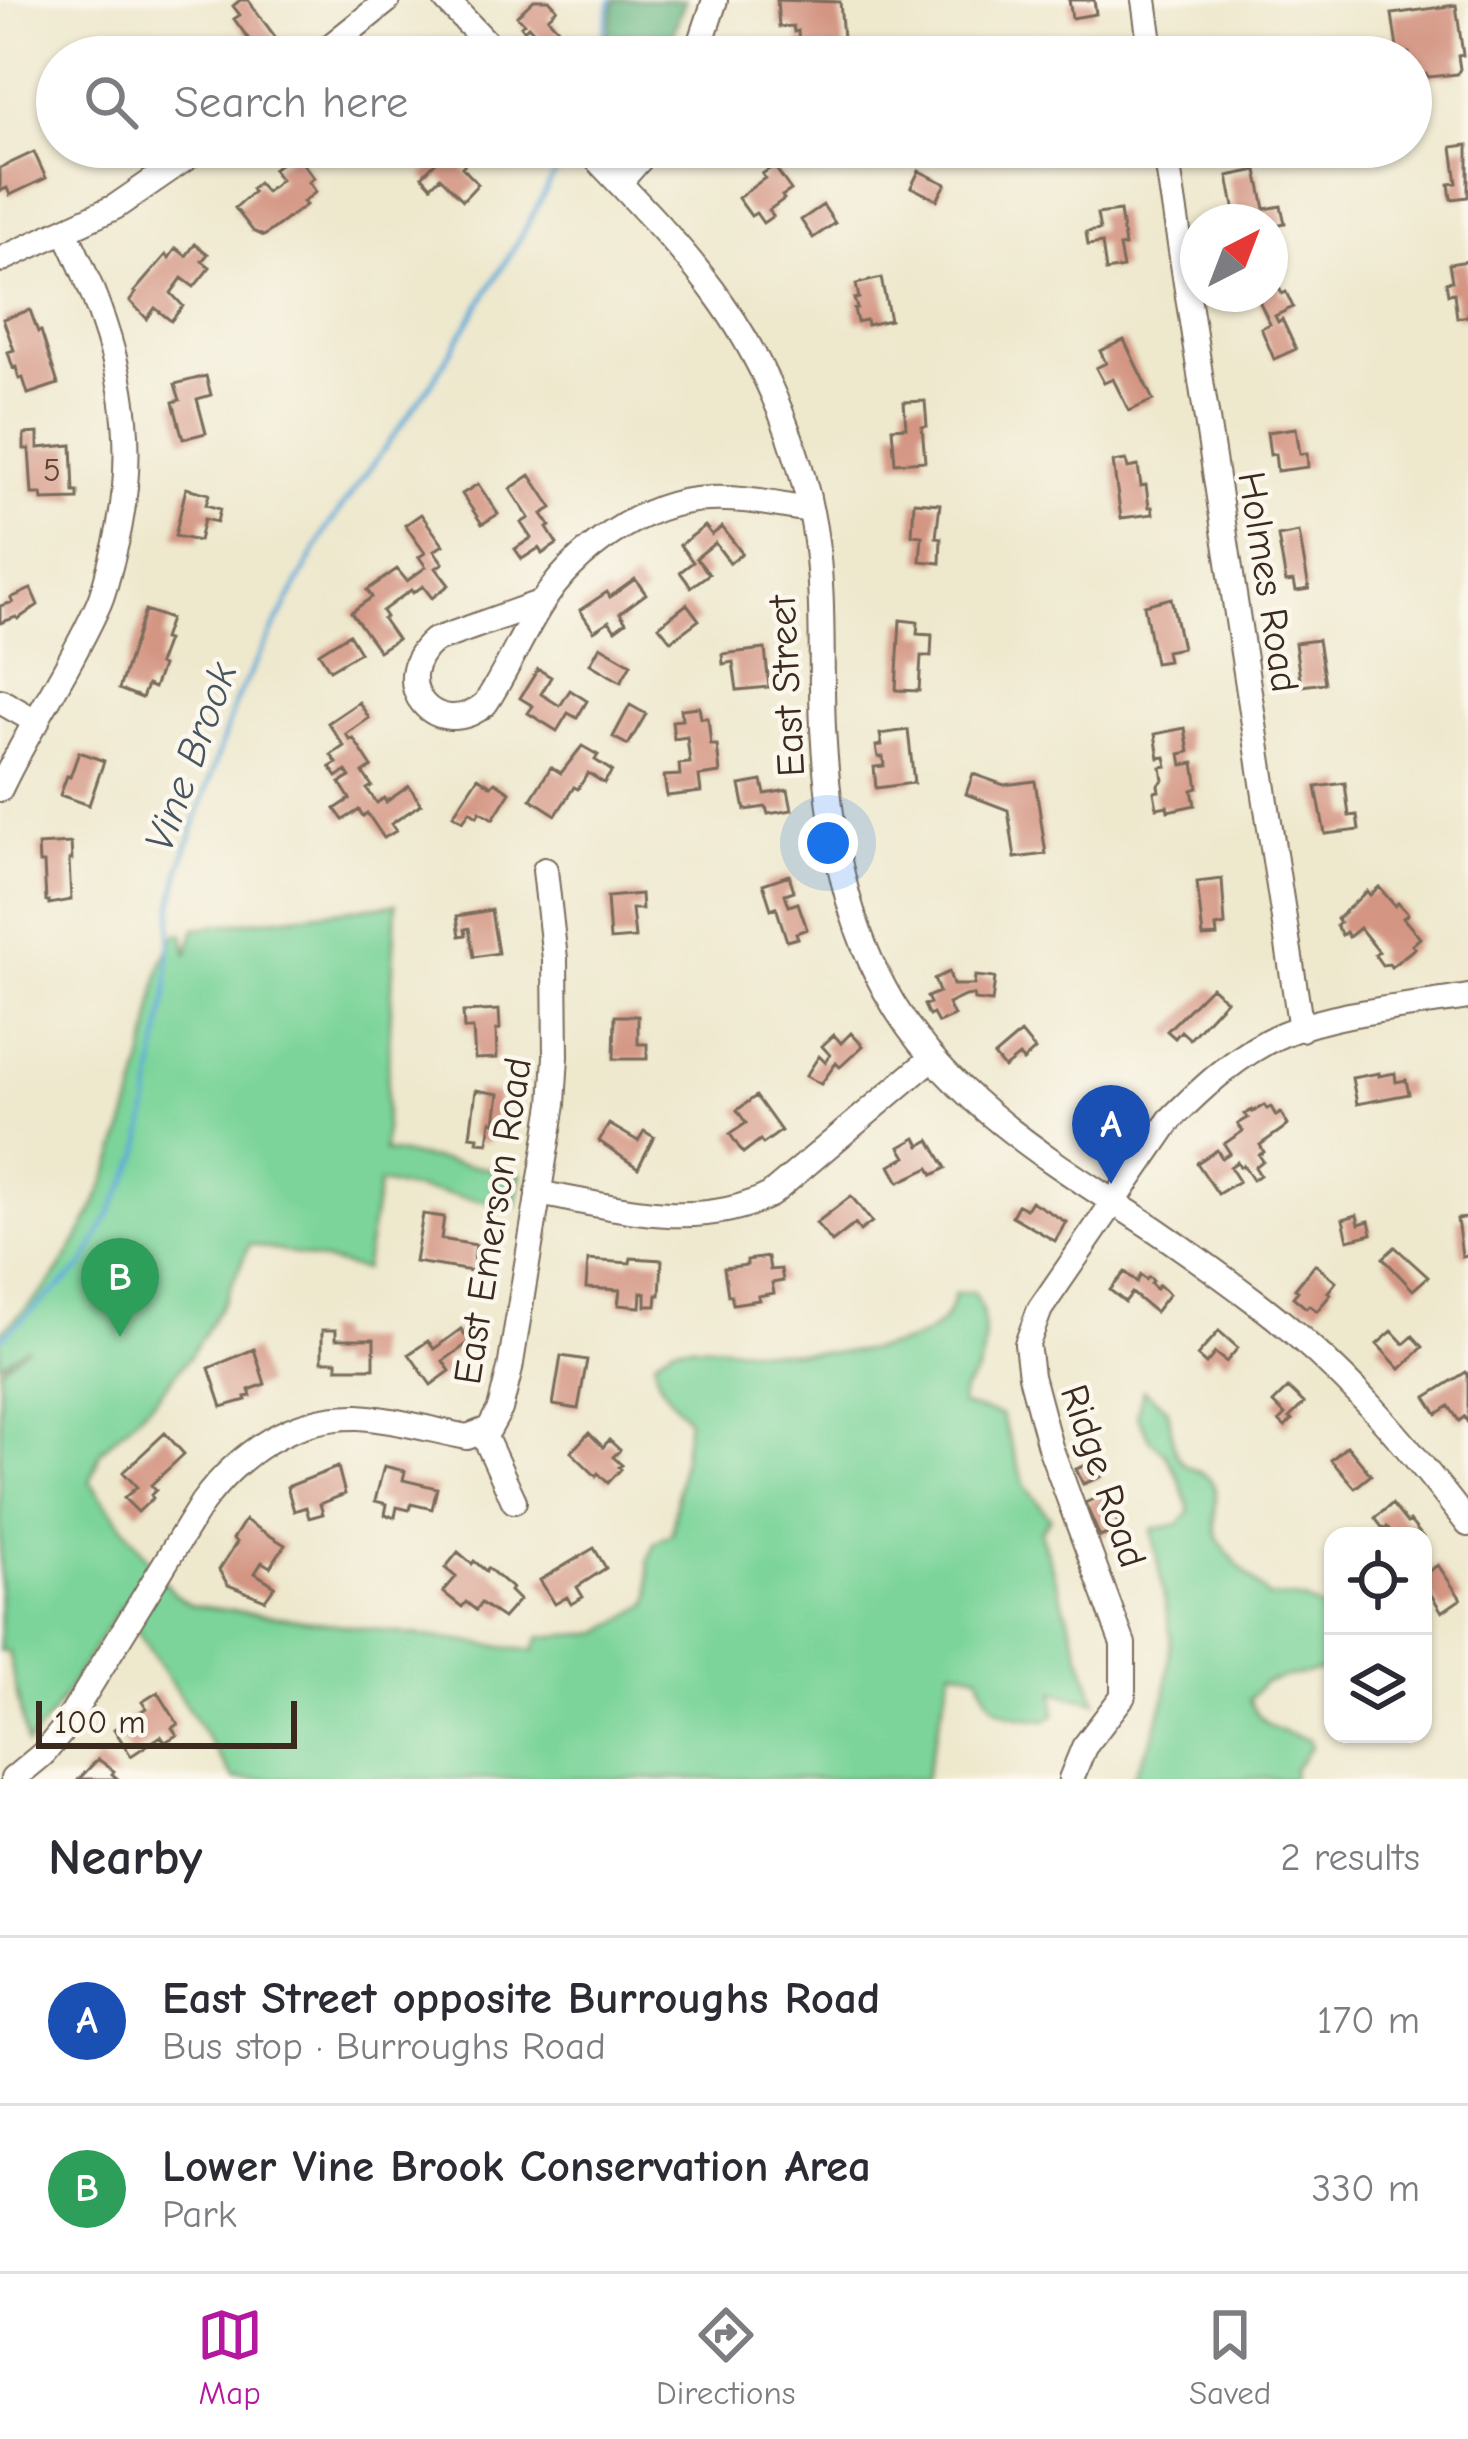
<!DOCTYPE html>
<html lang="en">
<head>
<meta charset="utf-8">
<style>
	body { margin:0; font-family:"Comic Neue",sans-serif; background:#f7f7f7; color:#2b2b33 }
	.controls { position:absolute; right:36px; bottom:36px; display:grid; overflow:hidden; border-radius:24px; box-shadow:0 3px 9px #0004 }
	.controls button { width:108px; height:108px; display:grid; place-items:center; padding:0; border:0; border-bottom:3px solid #e1e1e2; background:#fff; color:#2b2b33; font:60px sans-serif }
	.compass { position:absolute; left:1180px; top:204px; width:108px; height:108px; border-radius:50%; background:#fff; box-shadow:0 3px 9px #0004; rotate:42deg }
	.scale { position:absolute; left:36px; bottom:30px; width:261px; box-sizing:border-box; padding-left:12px; border:6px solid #3b2a1e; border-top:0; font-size:33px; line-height:42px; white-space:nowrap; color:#3b2a1e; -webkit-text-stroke:9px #fbf7ec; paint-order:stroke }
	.you { position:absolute; left:828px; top:843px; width:42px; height:42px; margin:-30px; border:9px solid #fff; border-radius:50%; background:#1a73e8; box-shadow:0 0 0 18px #1a73e833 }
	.badge { display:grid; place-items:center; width:78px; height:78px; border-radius:50%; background:#b5179e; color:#fff; font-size:39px; font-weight:700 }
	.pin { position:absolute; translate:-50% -99px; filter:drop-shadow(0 3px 6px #0008) }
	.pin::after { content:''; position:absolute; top:63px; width:42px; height:36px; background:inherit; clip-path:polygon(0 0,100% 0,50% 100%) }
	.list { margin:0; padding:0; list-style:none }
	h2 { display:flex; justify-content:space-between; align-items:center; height:156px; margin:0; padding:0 48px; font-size:51px }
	h2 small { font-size:39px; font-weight:400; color:#7c7c81 }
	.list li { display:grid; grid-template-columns:78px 1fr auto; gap:36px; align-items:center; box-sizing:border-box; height:168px; padding:0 48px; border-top:3px solid #e1e1e2 }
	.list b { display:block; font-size:45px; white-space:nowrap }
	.list p { margin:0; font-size:39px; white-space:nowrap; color:#7c7c81 }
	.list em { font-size:39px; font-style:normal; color:#7c7c81 }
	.icon { flex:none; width:66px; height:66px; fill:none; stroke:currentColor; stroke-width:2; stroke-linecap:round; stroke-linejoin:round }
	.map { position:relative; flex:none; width:1468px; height:1779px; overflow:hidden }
	.search { position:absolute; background:#fff; box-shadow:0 3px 9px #0004; left:36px; right:36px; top:36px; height:132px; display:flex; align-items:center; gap:30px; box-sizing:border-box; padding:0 42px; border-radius:66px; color:#7c7c81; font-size:45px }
	.sheet { height:492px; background:#fff }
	nav { display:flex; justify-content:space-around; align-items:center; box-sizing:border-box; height:168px; border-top:3px solid #e1e1e2; background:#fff; font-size:33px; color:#7c7c81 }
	nav a { display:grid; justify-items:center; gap:6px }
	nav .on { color:#b5179e }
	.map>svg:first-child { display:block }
</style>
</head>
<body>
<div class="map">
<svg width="1468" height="1779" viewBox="0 0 1468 1779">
	<rect width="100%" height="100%" fill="#fbf7ec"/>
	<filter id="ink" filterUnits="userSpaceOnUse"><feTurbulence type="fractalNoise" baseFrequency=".00833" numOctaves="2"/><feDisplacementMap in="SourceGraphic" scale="24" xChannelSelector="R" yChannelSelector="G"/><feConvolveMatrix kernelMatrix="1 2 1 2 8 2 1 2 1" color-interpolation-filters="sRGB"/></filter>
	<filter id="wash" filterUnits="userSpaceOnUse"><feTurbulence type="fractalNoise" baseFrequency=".004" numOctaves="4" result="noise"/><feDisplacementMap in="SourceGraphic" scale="48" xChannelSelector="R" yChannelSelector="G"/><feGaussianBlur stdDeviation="2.7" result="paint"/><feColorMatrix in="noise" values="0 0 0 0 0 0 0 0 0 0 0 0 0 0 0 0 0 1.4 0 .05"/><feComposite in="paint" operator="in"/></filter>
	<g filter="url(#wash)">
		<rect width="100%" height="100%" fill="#eee8cd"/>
		<path fill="#7cd49a" stroke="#5c7f5c" stroke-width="3" d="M396 904 384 1151 521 1174 516 1206 379 1183 364 1270 250 1244 224 1301 191 1355 157 1397 100 1452 90 1482 174 1594 191 1605 534 1651 540 1637 601 1633 648 1604 651 1594 648 1561 654 1544 672 1533 688 1420C675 1403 653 1383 655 1360L674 1346 693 1345C751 1347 945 1379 954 1294L973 1292C987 1309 987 1349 978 1370 971 1385 960 1388 961 1405L1001 1415 1025 1486 1050 1518 1040 1532 1096 1702 1054 1692 1055 1714 1047 1720C1008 1717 989 1715 979 1674L952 1668 925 1779H234L121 1606 51 1716 27 1744 8 1651H0V1369L28 1346 0 1364V1333C17 1316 38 1300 52 1280 101 1211 127 1129 146 1048 156 1008 152 967 178 933L183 934 187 955 195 928Z
			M1143 1390 1167 1408C1173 1424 1169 1449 1182 1462 1192 1471 1206 1471 1213 1484 1221 1498 1209 1521 1219 1540 1228 1557 1256 1583 1269 1598 1295 1596 1316 1600 1333 1620V1657L1326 1669 1264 1682 1249 1700C1262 1727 1280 1733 1309 1739L1311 1747 1294 1768 1293 1779H1132L1154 1734 1166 1695 1171 1636 1152 1530 1179 1524 1190 1512 1179 1478 1165 1453 1151 1441 1137 1415Z"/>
		<path fill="#65b682" stroke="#507050" stroke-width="3" d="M615 0H685L665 57H604Z"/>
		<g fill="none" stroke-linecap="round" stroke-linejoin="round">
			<path stroke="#5faad7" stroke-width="4.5" d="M599 57 611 0
				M0 1339 83 1266 140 1154 167 994 173 901 181 865 237 698 327 528 431 384 523 233 564 156"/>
		</g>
		<g id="blocks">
			<path fill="#d49583" d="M240 0H248L279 42 261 56 234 19 240 15 233 6Z
				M534 0H549L557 9 548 18 561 32 547 46 528 26 524 30 521 26 524 23 517 16Z
				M777 0 840 2 844 50 854 49V57H800L798 31 794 32 793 26 779 27Z
				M1069 0H1094L1096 14 1072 18Z
				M1456 5 1463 55 1458 56 1460 69 1457 74 1429 77 1426 74 1412 76 1409 53 1398 55 1392 14Z
				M1468 145V197L1451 199 1449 184 1457 183 1452 147Z
				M450 148 465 164 462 167 478 184 463 200 440 177 431 186 422 176Z
				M34 152 46 178 10 195 7 188 0 191V168Z
				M295 153 314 178 309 182 316 192 303 202 306 205 264 236 253 231 235 208 253 192 251 189 258 183 266 192 281 180 273 169Z
				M774 166 791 190 782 196 784 199 769 210 773 216 763 223 756 213 751 216 738 198 765 178 762 174Z
				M1257 170 1265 209 1281 206 1285 223 1270 226V222H1237L1228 176Z
				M919 171 946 184 937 200 911 187Z
				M823 205 835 223 813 238 801 220Z
				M1120 211 1125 246 1119 247 1123 268 1106 271 1102 243 1088 245 1086 232 1100 230 1097 214Z
				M195 244 208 254 202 261 210 267 194 287 182 278 171 293 183 306 171 321 155 308 147 319 130 301 136 293 134 292 166 255 169 258 176 248 186 256Z
				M1468 261V316L1457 318 1454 293 1448 294 1446 282 1452 281 1449 264Z
				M881 278 890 320 867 325 866 320 857 322 854 309 857 308 854 299 859 298 856 284Z
				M1275 279 1282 294 1286 292 1293 307 1275 316 1278 322 1282 319 1296 349 1274 359 1261 328 1270 324 1256 294H1270V281Z
				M30 310 38 332 41 331 58 384 28 394 23 378 19 379 16 367 13 368 8 352 14 350 3 319Z
				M1124 340 1153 400 1129 411 1113 379 1104 383 1096 368 1106 363 1100 351Z
				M206 376 211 395 197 399 206 433 183 439 173 402 180 400 175 384Z
				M925 401 927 426 922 427 925 461 895 463 892 428 906 427 904 402Z
				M1296 428 1300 454 1307 453 1308 467 1277 471 1275 454 1270 455 1267 432Z
				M38 433V448L72 445 74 492H78V499L42 500 41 494H32L29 449H24V434Z
				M1126 460 1128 468 1138 466 1141 486 1146 485 1149 507H1152L1153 514 1121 518 1113 462Z
				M530 475 552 508 542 514 550 526 547 528 557 544 542 554 539 548 522 559 515 549 531 538 521 523 529 518 510 489Z
				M478 484 498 514 482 524 462 494Z
				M186 488 209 494 206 505 220 509 217 522 204 519 199 541 175 536Z
				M914 502 940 504 936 537 941 538 940 563 920 561 922 536 912 535Z
				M421 514 443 545 434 551 443 563 436 568 449 585 432 598 423 586 413 593 411 590 382 611 386 617 383 619 397 639 379 651 351 612 372 597 367 590 397 569 407 581 426 567 419 557 425 553 405 525Z
				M705 526 712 535 722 527 742 553 730 563 715 543 696 558 709 574 691 587 680 572 693 562 680 545Z
				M1299 532 1309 589 1296 591 1294 581 1286 582 1278 536Z
				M635 579 646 594 620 613 626 622 615 630 609 621 594 631 580 610 607 592 610 597Z
				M31 589 38 605 18 619 16 617 0 623V606L13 602 11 598Z
				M1171 598 1182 648 1166 651 1168 661 1155 663 1144 605Z
				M687 604 699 620 671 641 659 626Z
				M145 610 170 619 163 639 167 640 158 664 162 666 154 688 147 685 142 698 119 689Z
				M900 620 918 622 917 634 932 635 931 656H921L919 691 896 690Z
				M349 634 360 652 330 670 319 653Z
				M1318 640 1325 683 1301 686 1295 643Z
				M600 646 631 664 621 682 590 664Z
				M765 649 769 687 737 690 733 662 723 664 722 654Z
				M538 669 551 677 541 694 560 706 570 690 587 701 577 718 568 713 557 731 528 713 533 706 520 698Z
				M359 702 369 718 346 734 350 740 353 738 372 767 363 773 372 786 367 789 377 803 384 798 386 802 409 786 421 804 391 824 396 831 384 838 367 813 363 816 359 810 343 820 335 809 350 799 340 783 350 777 346 771 337 777 330 767 337 763 331 755 344 746 328 723Z
				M630 705 646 714 628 745 613 737Z
				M699 707 701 718H708L711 745H717L720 773 699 776 701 792 667 796 664 776 680 775 679 764 690 763 687 737 674 739 672 721 682 720 681 709Z
				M1185 728 1189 752 1180 754 1182 765 1194 763 1198 788 1192 790 1195 805 1168 811 1167 806 1157 808 1154 792 1159 791 1158 785 1163 780 1161 767 1167 766 1165 757 1159 758 1155 734Z
				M908 730 914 783 876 788 874 767 884 766 883 757H878L876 746 882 745 880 734Z
				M582 746 598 755 595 760 612 771 604 783 588 773 578 789 574 787 556 815 531 799 551 767 561 773Z
				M79 752 104 761 89 805 60 795 67 776 70 777Z
				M973 774 1004 785 1035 781 1046 854 1015 858 1008 810 966 794Z
				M478 777 491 786 495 782 510 792 493 819 480 811 477 816 470 811 463 821 453 815Z
				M762 781 765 794 788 790 792 810 768 814 766 807 745 810 740 785Z
				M1345 783 1349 816 1357 815 1359 830 1325 834 1316 787Z
				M71 843 72 860H69L71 900 49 904V901H46L44 863H39L38 845Z
				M789 875 794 891 785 894 789 906 798 903 807 929 796 933 798 938 787 941 776 907 771 909 763 884Z
				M1222 879 1225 925 1216 927 1217 936 1203 937 1197 882Z
				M1379 887 1395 906 1398 903 1408 914 1403 918 1420 938 1412 945 1415 948 1391 967 1389 964 1382 965 1375 955 1379 952 1360 928 1349 937 1346 932 1342 935 1336 926 1340 923 1337 919 1367 891 1370 895Z
				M641 894 642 909H632L635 938 610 940 607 897Z
				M491 910 498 953 474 957 469 928 465 929 466 935 460 936 457 916Z
				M949 972 953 985H974L975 976 995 978 992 1002 974 1000 973 995 965 996 948 1004 954 1016 938 1023 933 1014 929 1016 924 1005 930 1003 927 997 939 992 934 979Z
				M1211 987 1226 1000 1190 1039 1181 1031 1175 1038 1167 1031Z
				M499 1010 500 1029 496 1030 497 1058 475 1059 473 1029H464L463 1012Z
				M615 1016H638V1044H647V1059H614Z
				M851 1033 863 1046 840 1067 836 1063 821 1084 806 1076 819 1056 825 1062 830 1055 822 1046 834 1035 841 1043Z
				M1021 1033 1035 1050 1023 1061 1019 1056 1004 1068 994 1056Z
				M1379 1073V1076L1395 1073 1396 1082 1406 1080 1409 1094 1357 1104 1352 1078Z
				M476 1090 499 1094 495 1122 491 1121 488 1143 477 1142 478 1137 470 1136Z
				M756 1096 781 1131 763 1144 760 1140 743 1153 730 1134 746 1123 737 1110Z
				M1264 1105 1267 1109 1271 1107 1276 1116 1281 1113 1288 1125 1260 1145 1264 1152 1259 1155 1263 1161 1255 1167 1260 1175 1253 1180 1243 1165 1240 1167 1237 1162 1230 1167 1239 1181 1218 1194 1197 1163 1217 1150 1222 1158 1230 1153 1224 1144 1243 1131 1238 1124 1248 1118 1245 1114 1252 1110 1253 1112Z
				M609 1124 638 1141 644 1131 654 1137 638 1168 599 1141Z
				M916 1138 920 1146 930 1140 946 1168 933 1175 929 1168 899 1182 890 1166 906 1157 900 1147Z
				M851 1196 872 1222 860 1231 855 1224 832 1242 816 1223Z
				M1031 1201 1066 1222 1055 1241 1012 1216 1018 1205 1026 1209Z
				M423 1214 444 1217 441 1239 476 1245 472 1271 415 1262Z
				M1357 1215 1359 1224 1369 1221 1372 1234 1348 1240 1343 1219Z
				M1468 1218V1255L1462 1256 1457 1219Z
				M1395 1247 1428 1277 1413 1290 1383 1258Z
				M768 1257 770 1270 781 1269 783 1281 772 1283 774 1293 758 1296 759 1300 733 1304 731 1295H728L724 1268 747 1265V1260Z
				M631 1258 662 1260 660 1295H657L656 1306H646V1293L641 1292 640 1307 618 1305 620 1290 586 1288 588 1260 630 1263Z
				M1315 1264 1336 1282 1328 1292 1331 1294 1317 1311 1309 1305 1306 1308 1293 1297 1298 1291 1295 1289Z
				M1125 1272 1137 1282 1141 1275 1146 1280 1149 1277 1153 1281 1151 1284 1156 1289 1159 1285 1169 1294 1155 1312 1132 1293 1125 1302 1110 1290Z
				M461 1329 470 1342 443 1361 450 1371 431 1385 409 1354 428 1341 434 1349Z
				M322 1330H336V1339H374V1368H337V1361H322Z
				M1219 1331 1238 1348 1226 1362 1215 1353 1206 1364 1197 1356Z
				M1392 1331 1404 1344 1413 1336 1423 1347 1400 1369 1377 1344Z
				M254 1349 265 1384 249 1390 251 1396 245 1397 246 1400 222 1407 209 1368Z
				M561 1356 587 1360 578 1409 553 1405Z
				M1466 1372 1468 1375V1423L1464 1417 1459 1421 1449 1406 1437 1414 1426 1397Z
				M1288 1388 1304 1403 1289 1418 1292 1420 1285 1427 1279 1421 1285 1415 1273 1403Z
				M165 1433 184 1454 151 1485 156 1490 151 1495 153 1498 138 1512 124 1498 137 1487 123 1472Z
				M589 1433 603 1447 609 1440 620 1450 613 1457 622 1465 619 1467 621 1469 608 1483 598 1473 596 1476 571 1452Z
				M1347 1446 1371 1475 1355 1488 1331 1460Z
				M1094 1462 1101 1477 1083 1484 1076 1469Z
				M384 1466 405 1471 403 1480 437 1488 432 1509 411 1504 409 1510 397 1507 395 1517 385 1515 387 1504 375 1501Z
				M338 1467 345 1494 320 1504 323 1514 309 1518 306 1507 294 1511 287 1487Z
				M1105 1494 1120 1529 1100 1537 1085 1503Z
				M1392 1504 1407 1523 1410 1521 1422 1536H1395L1387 1527 1384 1530 1375 1518Z
				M245 1520 285 1545 270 1567 262 1562 255 1573 275 1586 265 1600 228 1585 219 1570 237 1542 233 1539Z
				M594 1548 606 1568 577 1587 583 1597 571 1604 567 1597 555 1604 540 1580Z
				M458 1552 472 1564 474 1561 486 1571 488 1568 512 1588 510 1591 519 1600 503 1618 481 1603 476 1610 466 1602 462 1607 443 1592 456 1577 445 1568Z
				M1438 1565 1461 1599 1442 1612 1423 1582V1575Z
				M158 1692 178 1724 172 1728 177 1735 165 1742 161 1736 131 1756 114 1729 146 1708 142 1702Z
				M98 1759 114 1771 112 1774 118 1779H79Z"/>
		</g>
	</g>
	<g filter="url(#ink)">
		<use href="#blocks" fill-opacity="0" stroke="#7a6c5b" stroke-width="3"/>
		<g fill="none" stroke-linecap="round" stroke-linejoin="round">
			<defs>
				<path id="minor" d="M446 0 500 57
					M1144 0 1152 57
					M317 57 388 0
					M696 57 715 0
					M585 147C632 197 683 247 722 303 767 367 801 451 814 528 825 594 820 662 823 728 828 818 841 910 885 990 944 1099 1053 1162 1153 1228 1188 1252 1223 1277 1256 1302 1342 1367 1403 1439 1468 1524
					M1165 147 1301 1029
					M619 183 651 147
					M0 260 115 207 202 147
					M542 602 433 641C385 683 437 744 485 704 506 673 520 638 540 606 573 552 643 501 708 499 742 497 776 505 810 510
					M0 701 37 722
					M0 789C30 725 71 667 99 603 105 589 108 573 112 559 145 438 119 340 65 231
					M538 1193C615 1207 697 1232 770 1195L932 1058
					M483 1433 514 1501
					M13 1779 43 1754 62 1731 202 1503C239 1453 292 1416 358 1417 394 1419 431 1430 467 1437L489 1429 500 1409 510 1369 553 1104 556 1056 555 959 545 870
					M1071 1779 1084 1747 1123 1696V1644L1050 1447 1031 1376 1027 1344 1040 1309 1170 1120C1202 1088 1240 1052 1283 1034 1340 1011 1407 1007 1468 997"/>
			</defs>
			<use href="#minor" stroke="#7a6c5b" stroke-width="28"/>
			<use href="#minor" stroke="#fff" stroke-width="24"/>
		</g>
	</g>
	<g text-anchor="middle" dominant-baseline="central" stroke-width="9" stroke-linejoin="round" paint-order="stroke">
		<g font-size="33" fill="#614537">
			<text x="52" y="470">5</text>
		</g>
		<g font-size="39" fill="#3b2a1e" stroke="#fbf7ec">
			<text transform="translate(1268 582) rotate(81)">Holmes Road</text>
			<text transform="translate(787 686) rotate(-93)">East Street</text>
			<text transform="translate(493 1221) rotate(-81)">East Emerson Road</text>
			<text transform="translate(1103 1476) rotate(71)">Ridge Road</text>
		</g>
		<g font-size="42" font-style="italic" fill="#48575f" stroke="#fbf7ec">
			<text transform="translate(191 757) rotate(-70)">Vine Brook</text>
		</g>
	</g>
</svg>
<div class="controls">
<button><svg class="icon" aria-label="locate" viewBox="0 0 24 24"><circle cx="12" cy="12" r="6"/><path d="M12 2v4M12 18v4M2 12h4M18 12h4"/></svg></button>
<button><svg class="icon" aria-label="layers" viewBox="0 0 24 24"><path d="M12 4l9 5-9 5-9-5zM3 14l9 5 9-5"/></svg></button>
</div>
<svg class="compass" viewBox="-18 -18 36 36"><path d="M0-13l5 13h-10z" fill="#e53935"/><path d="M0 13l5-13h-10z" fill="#7c7c81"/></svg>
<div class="scale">100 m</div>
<div class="you"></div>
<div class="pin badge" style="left:1111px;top:1184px;background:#1a4fb4">A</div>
<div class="pin badge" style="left:120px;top:1337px;background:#2e9e5b">B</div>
<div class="search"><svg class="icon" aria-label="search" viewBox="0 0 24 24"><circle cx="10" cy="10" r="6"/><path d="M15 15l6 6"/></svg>Search here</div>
</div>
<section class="sheet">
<h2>Nearby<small>2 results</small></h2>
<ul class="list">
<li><span class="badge" style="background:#1a4fb4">A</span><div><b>East Street opposite Burroughs Road</b><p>Bus stop · Burroughs Road</p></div><em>170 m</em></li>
<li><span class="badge" style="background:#2e9e5b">B</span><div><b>Lower Vine Brook Conservation Area</b><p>Park</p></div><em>330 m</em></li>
</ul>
</section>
<nav>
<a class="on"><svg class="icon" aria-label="map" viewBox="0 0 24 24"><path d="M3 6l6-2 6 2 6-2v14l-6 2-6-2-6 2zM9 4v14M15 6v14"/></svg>Map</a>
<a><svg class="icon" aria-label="directions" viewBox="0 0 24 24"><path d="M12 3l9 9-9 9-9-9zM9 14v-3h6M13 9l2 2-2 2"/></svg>Directions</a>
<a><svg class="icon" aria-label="saved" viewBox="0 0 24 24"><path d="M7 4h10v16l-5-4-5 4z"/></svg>Saved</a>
</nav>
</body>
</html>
